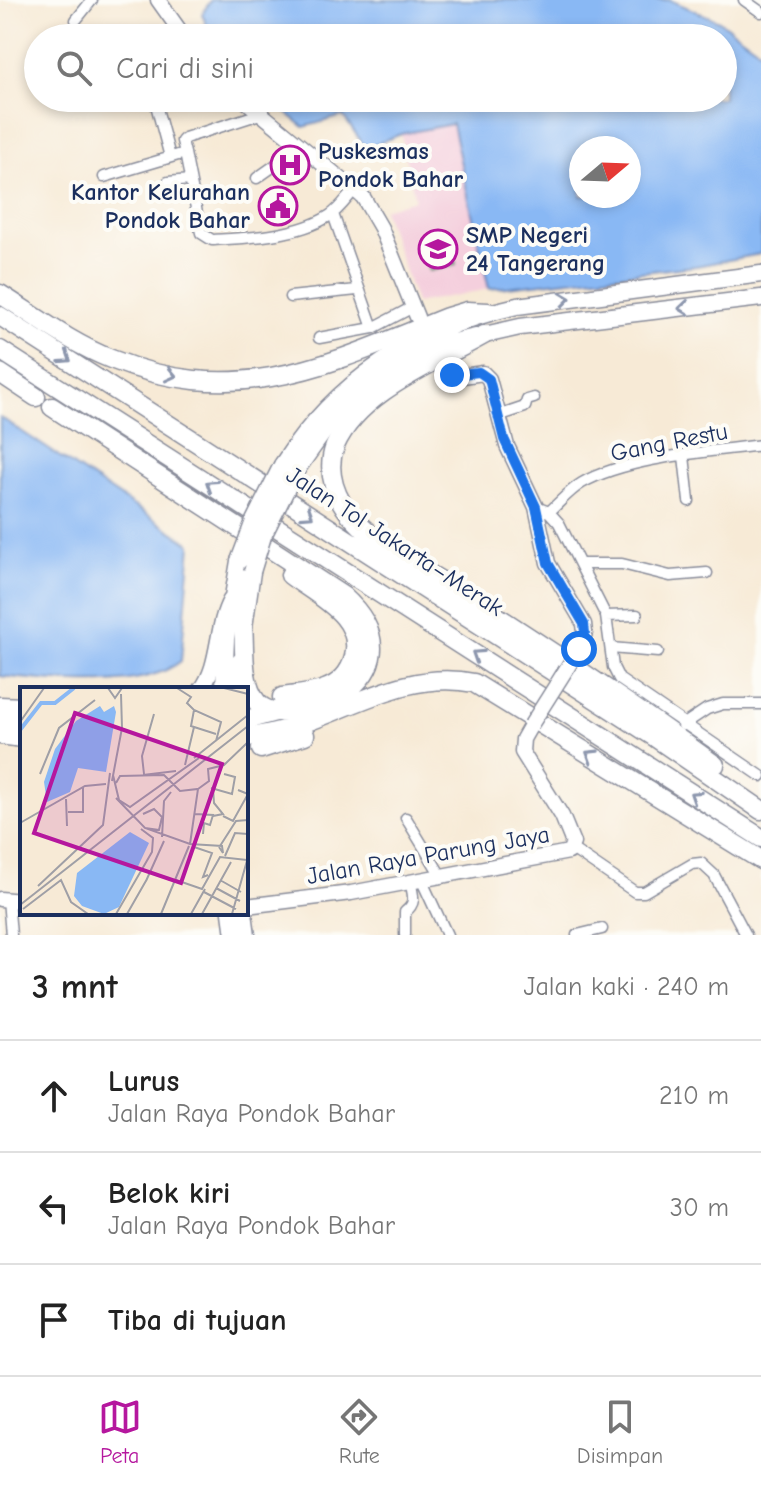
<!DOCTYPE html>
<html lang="id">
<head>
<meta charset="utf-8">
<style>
	body { margin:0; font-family:"Comic Neue",sans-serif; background:#f2f2f2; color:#222 }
	.compass { position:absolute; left:569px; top:136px; width:72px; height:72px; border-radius:50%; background:#fff; box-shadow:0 4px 12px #0003; rotate:71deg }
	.stop { position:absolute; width:24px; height:24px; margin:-18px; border:6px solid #1a73e8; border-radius:50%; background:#fff }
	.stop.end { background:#1a73e8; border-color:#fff; box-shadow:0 2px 8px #0008 }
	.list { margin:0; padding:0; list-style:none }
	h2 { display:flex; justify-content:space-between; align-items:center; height:104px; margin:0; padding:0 32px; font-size:34px }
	h2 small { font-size:26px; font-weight:400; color:#767676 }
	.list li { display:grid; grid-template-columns:52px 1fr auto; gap:24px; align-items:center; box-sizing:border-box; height:112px; padding:0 32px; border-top:2px solid #e0e0e0 }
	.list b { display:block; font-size:30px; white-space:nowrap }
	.list p { margin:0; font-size:26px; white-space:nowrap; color:#767676 }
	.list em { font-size:26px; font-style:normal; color:#767676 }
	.icon { flex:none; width:44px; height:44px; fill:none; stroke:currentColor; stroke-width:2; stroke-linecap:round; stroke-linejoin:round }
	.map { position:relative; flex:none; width:761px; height:935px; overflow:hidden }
	.search { position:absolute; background:#fff; box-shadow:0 4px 12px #0003; left:24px; right:24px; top:24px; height:88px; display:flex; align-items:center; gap:20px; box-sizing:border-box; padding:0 28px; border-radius:44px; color:#767676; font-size:30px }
	.sheet { height:440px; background:#fff }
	nav { display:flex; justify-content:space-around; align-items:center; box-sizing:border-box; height:112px; border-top:2px solid #e0e0e0; background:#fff; font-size:22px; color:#767676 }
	nav a { display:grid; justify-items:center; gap:4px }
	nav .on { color:#b5179e }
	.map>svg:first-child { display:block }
</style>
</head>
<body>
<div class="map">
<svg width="761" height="935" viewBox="0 0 761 935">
	<rect width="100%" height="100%" fill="#fdfcf7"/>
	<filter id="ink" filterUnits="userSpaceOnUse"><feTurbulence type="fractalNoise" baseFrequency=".0125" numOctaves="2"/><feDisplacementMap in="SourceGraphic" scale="16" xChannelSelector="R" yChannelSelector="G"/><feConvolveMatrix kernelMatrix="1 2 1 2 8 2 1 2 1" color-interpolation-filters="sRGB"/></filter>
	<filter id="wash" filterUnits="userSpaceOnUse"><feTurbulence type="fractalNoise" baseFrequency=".006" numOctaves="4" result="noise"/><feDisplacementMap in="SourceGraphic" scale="32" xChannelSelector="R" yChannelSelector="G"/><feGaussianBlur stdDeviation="1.8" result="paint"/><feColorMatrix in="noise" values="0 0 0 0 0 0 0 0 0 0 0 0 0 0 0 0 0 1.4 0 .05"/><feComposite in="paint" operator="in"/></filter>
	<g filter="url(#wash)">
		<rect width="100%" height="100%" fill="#f7ead6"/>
		<path fill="#f4cfdd" d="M452 124 489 289 416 303 383 209 415 200 401 134Z"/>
		<path fill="#8dc579" stroke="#547a6c" stroke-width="2" d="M448 228 456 265 429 271 421 234Z"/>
		<path fill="#89b8f4" stroke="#5274a9" stroke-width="2" fill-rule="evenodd" d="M211 0H670L719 21 761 51V254L696 266 489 289 452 124 401 134 366 148 343 116 304 127 268 98H723V38H212L202 14ZM581 148H629V196H581Z
			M0 417 191 544 181 661C141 693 49 681 0 676Z"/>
	</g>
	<g filter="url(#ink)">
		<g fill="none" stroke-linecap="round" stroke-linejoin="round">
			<defs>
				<path id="street" d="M744 0 761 12
					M76 20 92 0
					M155 101 170 157
					M185 153 201 233 212 240C248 238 298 236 329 216 339 210 347 198 355 189
					M104 177 185 153 182 141 185 138 260 114
					M257 178 301 147
					M168 182 190 180
					M333 214 373 328
					M290 297 357 290
					M319 338 373 328 413 307
					M498 416 525 407 527 400 534 398
					M684 456 689 501
					M536 507 549 512 559 523 606 616 613 667 619 679 761 776
					M549 512C559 503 570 490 582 483 628 457 709 452 761 445
					M581 564H622L670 576 707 573
					M606 616 637 615
					M611 648 658 652
					M683 725 707 709 723 704H761
					M406 818 440 874
					M572 849 635 892H644L692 864 701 863 714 875 746 935
					M421 879 447 935
					M8 899 11 935
					M405 935V912C417 903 413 895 410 881
					M577 935 602 929"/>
				<path id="secondary" d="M158 0 185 38
					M242 98 363 197 381 228 417 317
					M446 369 456 377 483 373 489 379 507 446 536 507 548 563 584 624 585 633 579 649
					M201 689C220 665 215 627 230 600
					M0 704 22 705
					M0 737 22 740
					M0 899 22 901
					M246 906 351 893 569 852 573 843 562 816 522 752 523 739 531 725"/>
				<path id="primary" d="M282 465C337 380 418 328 517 306L761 274
					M295 472 337 413 368 387 440 345 520 327 761 298
					M243 634 252 572
					M224 689 226 638 239 561
					M238 689 240 661
					M231 913 234 935
					M244 913 247 935"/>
				<path id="highway" d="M0 294C35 316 72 344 111 359 239 410 330 364 447 317L467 311 488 312
					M0 316 656 738 761 810
					M484 335C435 363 359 391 335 446 325 472 336 500 354 519 384 552 431 573 469 598 552 652 635 706 715 765
					M0 350 761 838
					M0 373 36 397
					M52 407 343 596C434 678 284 737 257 702 241 683 245 646 243 623
					M282 697C296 695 312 694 325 689 355 678 365 642 344 617 330 600 307 588 290 575
					M0 711 22 718
					M246 720 275 712
					M0 728 22 730
					M246 737C325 730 393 666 474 683L761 860
					M261 749 305 735"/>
			</defs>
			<use href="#street" stroke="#898c9a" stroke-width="13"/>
			<use href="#secondary" stroke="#898c9a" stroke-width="17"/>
			<use href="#primary" stroke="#898c9a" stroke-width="19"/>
			<use href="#highway" stroke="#898c9a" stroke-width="21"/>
			<use href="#street" stroke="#fff" stroke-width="10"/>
			<use href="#secondary" stroke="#fff" stroke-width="14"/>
			<use href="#primary" stroke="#fff" stroke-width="16"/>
			<use href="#highway" stroke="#fff" stroke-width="18"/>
			<defs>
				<path id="secondary-bridge" d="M531 725 579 649"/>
				<path id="primary-bridge" d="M239 561 254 521 282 465
					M252 572 263 536 295 472"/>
			</defs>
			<use href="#secondary-bridge" stroke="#898c9a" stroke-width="17" stroke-linecap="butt"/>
			<use href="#primary-bridge" stroke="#898c9a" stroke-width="19" stroke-linecap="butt"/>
			<use href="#secondary-bridge" stroke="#fff" stroke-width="14"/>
			<use href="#primary-bridge" stroke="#fff" stroke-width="16"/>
		</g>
		<defs><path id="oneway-chevron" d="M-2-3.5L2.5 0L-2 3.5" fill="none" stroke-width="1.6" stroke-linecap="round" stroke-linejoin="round" transform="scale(2)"/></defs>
		<g stroke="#8d97ae">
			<use href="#oneway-chevron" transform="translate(565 299) rotate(-7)"/>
			<use href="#oneway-chevron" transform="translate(684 308) rotate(174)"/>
			<use href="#oneway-chevron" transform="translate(66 358) rotate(33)"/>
			<use href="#oneway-chevron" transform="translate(171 375) rotate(13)"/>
			<use href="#oneway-chevron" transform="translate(211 485) rotate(-147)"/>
			<use href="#oneway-chevron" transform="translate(308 514) rotate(33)"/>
			<use href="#oneway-chevron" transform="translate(477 655) rotate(-147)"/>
			<use href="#oneway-chevron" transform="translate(591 755) rotate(-148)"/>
			<use href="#oneway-chevron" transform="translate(695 796) rotate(-147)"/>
		</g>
	</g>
	<g fill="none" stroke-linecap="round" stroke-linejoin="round" filter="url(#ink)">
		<path stroke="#1a73e8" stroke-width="10" d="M452 375 479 372 489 379 504 439 536 507 548 563 584 624 585 633 579 649"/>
	</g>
	<defs>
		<symbol id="hospital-ring" viewBox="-11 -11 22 22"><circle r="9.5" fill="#fdfcf7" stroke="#b5179e" stroke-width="1.5"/><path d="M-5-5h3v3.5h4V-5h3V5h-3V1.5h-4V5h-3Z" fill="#b5179e"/></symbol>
		<symbol id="civic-ring" viewBox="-11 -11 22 22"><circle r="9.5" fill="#fdfcf7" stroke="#b5179e" stroke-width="1.5"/><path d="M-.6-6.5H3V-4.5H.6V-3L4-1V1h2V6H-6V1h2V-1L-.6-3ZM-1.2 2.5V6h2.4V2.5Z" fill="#b5179e"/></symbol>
		<symbol id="school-ring" viewBox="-11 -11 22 22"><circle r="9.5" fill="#fdfcf7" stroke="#b5179e" stroke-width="1.5"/><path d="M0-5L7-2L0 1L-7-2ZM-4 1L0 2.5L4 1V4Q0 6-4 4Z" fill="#b5179e"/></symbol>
	</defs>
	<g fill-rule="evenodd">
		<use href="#hospital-ring" x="268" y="143" width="44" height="44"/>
		<use href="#civic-ring" x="256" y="184" width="44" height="44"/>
		<use href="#school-ring" x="416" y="227" width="44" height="44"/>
	</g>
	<g text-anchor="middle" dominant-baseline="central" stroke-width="8" stroke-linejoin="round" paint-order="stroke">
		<g font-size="24" font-weight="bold" fill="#1b2f5e" stroke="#fdfcf7" text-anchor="start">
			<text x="318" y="151">Puskesmas<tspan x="318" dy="28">Pondok Bahar</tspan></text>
			<text x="250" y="192" text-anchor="end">Kantor Kelurahan<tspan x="250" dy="28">Pondok Bahar</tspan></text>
			<text x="466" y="235">SMP Negeri<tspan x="466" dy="28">24 Tangerang</tspan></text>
		</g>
		<g font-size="24" fill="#1b2f5e" stroke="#fdfcf7">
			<text transform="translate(669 442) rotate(-11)">Gang Restu</text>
			<text transform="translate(395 541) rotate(33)">Jalan Tol Jakarta–Merak</text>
			<text transform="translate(428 855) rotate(-10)">Jalan Raya Parung Jaya</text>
		</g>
	</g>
	<g transform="translate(20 687)">
		<rect width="228" height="228" fill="#f7ead6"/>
		<path d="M80 19 84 25 94 19 96 25 86 85 58 81 50 105 27 115 24 95 35 62 56 34ZM110 145 129 156 99 220 84 227 62 219 54 209 57 186Z" fill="#89b8f4"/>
		<path fill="none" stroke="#89b8f4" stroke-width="4" d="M0 43 21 16H35L54 1"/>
		<path fill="none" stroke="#9f9fa6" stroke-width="2" d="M88 1 95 11 102 1M157 1 171 10 167 16 174 23 201 35 196 54M204 1 228 7M174 23 171 39 196 47M0 35 24 1M174 71 228 28M165 78 174 40M20 87 39 41 75 13M124 87 122 69 134 27M93 88 99 113 110 120 179 71M123 88 156 84M92 94 102 41 101 7M96 96 100 89 144 88 160 104 178 102 170 157M191 101 212 107 215 90 204 87M193 101 194 116 203 127 193 129M178 102 189 94 188 82 204 78 228 55M96 111 125 141 170 157 202 159 203 166 199 160M46 112 47 139M48 125H63V100M123 127 134 122 142 130 139 143 125 141M175 127 193 128 190 138 184 136 183 147M203 129 213 134 228 107 218 103M0 136 65 99 86 97M142 150 144 114 151 105M200 159 216 134 228 133M174 160 192 166 183 190 188 188M205 169 215 146 228 147M156 193 182 202 200 170 227 173M200 193 221 205M126 194 144 154M18 199 83 138 90 86M196 201 220 214M184 205 216 222M0 218 228 39M3 222 41 193 51 215 68 227M96 227 132 165 133 151 121 142M107 227 127 192M141 227 169 159M171 227 185 202M182 227 211 175M212 227 228 170"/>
		<path fill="#b5179e" fill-opacity="0.15" stroke="#b5179e" stroke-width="4" d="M55 26 202 77 161 196 14 146Z"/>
		<rect width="228" height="228" fill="none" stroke="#1b2f5e" stroke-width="4"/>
	</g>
</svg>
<svg class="compass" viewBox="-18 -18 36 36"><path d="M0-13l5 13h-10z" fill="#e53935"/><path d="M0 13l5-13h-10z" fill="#767676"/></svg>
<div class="stop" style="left:579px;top:649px"></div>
<div class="stop end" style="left:452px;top:375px"></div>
<div class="search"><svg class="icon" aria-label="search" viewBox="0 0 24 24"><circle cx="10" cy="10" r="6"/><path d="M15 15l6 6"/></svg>Cari di sini</div>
</div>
<section class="sheet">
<h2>3 mnt<small>Jalan kaki · 240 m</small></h2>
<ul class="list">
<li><svg class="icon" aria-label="ahead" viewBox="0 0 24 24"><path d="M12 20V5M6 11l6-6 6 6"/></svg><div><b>Lurus</b><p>Jalan Raya Pondok Bahar</p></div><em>210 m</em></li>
<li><svg class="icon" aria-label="left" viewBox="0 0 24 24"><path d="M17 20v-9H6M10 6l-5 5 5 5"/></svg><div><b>Belok kiri</b><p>Jalan Raya Pondok Bahar</p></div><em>30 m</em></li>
<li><svg class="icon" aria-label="arrive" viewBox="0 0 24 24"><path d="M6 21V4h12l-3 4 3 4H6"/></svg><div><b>Tiba di tujuan</b></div></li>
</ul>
</section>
<nav>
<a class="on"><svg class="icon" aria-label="map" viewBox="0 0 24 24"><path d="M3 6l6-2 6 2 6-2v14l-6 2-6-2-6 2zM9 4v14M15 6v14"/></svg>Peta</a>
<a><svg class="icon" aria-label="directions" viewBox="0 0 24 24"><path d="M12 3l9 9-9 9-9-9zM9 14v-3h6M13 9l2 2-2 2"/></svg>Rute</a>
<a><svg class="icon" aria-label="saved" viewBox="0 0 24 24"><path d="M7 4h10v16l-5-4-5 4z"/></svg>Disimpan</a>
</nav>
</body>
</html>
